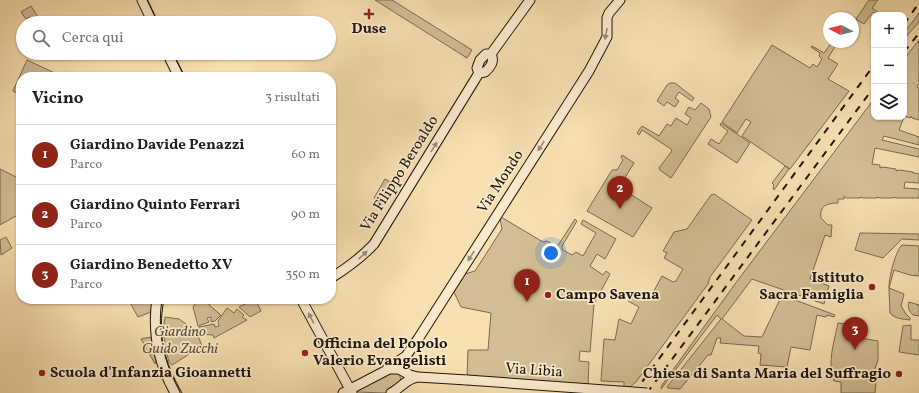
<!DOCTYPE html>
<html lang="it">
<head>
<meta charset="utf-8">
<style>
	body { margin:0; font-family:Vollkorn,serif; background:#f2f2f2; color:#202124 }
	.controls { position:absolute; right:12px; top:12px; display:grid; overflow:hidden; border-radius:8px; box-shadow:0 1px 3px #0004 }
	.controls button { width:36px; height:36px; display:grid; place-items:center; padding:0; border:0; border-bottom:1px solid #e0e0e0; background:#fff; color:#202124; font:20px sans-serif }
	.compass { position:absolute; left:823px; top:12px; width:36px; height:36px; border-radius:50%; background:#fff; box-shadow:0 1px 3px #0004; rotate:277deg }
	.you { position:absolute; left:551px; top:253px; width:14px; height:14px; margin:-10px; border:3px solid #fff; border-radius:50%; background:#1a73e8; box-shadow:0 0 0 6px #1a73e833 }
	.badge { display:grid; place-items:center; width:26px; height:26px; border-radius:50%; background:#8f2418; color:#fff; font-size:13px; font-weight:700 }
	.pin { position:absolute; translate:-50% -33px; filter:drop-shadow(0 1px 2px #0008) }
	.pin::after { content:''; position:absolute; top:21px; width:14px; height:12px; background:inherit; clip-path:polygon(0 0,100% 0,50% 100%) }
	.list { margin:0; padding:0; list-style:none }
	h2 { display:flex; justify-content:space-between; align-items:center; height:52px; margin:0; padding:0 16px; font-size:17px }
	h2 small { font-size:13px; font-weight:400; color:#757577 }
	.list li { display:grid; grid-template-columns:26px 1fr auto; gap:12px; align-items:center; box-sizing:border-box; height:60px; padding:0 16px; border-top:1px solid #e0e0e0 }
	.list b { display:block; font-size:15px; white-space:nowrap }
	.list p { margin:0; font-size:13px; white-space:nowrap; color:#757577 }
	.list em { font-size:13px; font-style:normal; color:#757577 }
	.icon { flex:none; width:22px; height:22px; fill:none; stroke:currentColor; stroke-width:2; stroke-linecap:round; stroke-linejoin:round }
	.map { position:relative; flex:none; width:919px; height:393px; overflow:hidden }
	.search { position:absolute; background:#fff; box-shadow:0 1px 3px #0004; left:16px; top:16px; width:320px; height:44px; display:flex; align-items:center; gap:10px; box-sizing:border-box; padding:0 14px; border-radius:22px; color:#757577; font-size:15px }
	.panel { position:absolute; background:#fff; box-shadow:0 1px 3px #0004; left:16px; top:72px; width:320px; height:232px; border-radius:16px }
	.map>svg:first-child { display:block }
</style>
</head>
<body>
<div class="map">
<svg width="919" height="393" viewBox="0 0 919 393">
	<rect width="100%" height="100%" fill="#f7dfb1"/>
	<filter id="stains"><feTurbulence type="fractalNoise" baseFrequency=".005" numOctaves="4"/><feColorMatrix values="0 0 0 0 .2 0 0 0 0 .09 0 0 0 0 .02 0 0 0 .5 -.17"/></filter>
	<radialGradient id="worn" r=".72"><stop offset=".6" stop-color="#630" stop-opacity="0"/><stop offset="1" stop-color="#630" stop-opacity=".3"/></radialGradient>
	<path fill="#d2bd95" stroke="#786a50" d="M375 0H392L472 50 467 58Z
		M869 0H878L872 8 882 15H877L873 12 864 24 856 19Z
		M31 6 38 17 33 21 30 17 26 19 21 12Z
		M919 13V22L904 39V33Z
		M919 40V83L917 87 919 88V120L912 118 911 116 910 118 904 116V59Z
		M832 42 836 45 828 58 838 64 828 79 849 91 790 169 742 136 751 122 746 119 737 133 722 122 772 45 810 68 813 64 817 67 822 59 819 56 820 53 811 47 812 46 824 53Z
		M27 60 61 76 62 77H21V95L13 91Z
		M670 83H675L694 98 692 101 679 92 675 98 679 101 675 107 667 102 664 106 657 101 667 85Z
		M874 99V117H904L899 130 919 137V145L884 136 882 140 919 149V157L875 148 872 164 880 165V168L883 167 896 169V171L899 170 913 172V173H915L919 174V183L905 182 904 188 919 189V198H896L894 197 893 198H880L877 197V198H863L860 197V198H846L844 196V199H838V203C827 203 819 206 821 218L828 225H832L831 237 825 235 810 279 829 286 824 304 752 279 722 319 744 336 762 337 782 295 835 315 834 317 827 315 826 317 817 315 810 350 791 347 787 367 760 365 761 354 758 353 759 346 720 343 721 338H717L711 355H708L680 389 668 388 667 387 721 319 717 315 661 389 662 385 735 284Z
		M701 103 709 109 711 117 671 178 660 170 659 168 672 151 671 149 642 130 639 135 637 133 642 126 659 136 667 124 671 126 676 118 687 125 691 118 685 114 689 107 695 110Z
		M721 123 750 143 737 163 708 144 711 139 719 144 728 131 720 125Z
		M622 155 634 163 619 187 652 208 633 237 587 211 612 170H617L623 160 621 157Z
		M785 166 789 169 774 190 773 188 774 185 772 183Z
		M0 169 18 178 21 184V213L0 225Z
		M385 179 397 186 393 192 388 194V200L385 205 374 198Z
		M714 194 752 220 710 277 708 284 636 382C632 386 629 388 624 387V382L601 381 604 339 615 340 619 319 631 324 639 307 628 301 630 297 637 294 649 300 662 276 673 282 676 281 683 269 664 258 667 253 663 251 674 232 687 229 711 195Z
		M501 217 543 242 547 241 557 247 575 219 577 221 562 246 563 250 572 255 576 252 583 256 596 233 581 224 583 220 616 239 605 259 597 254 590 266 603 275 606 271 610 274 594 304 590 352 580 351 579 361 589 362 588 385 467 376 468 350H488L491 313 461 307 454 292 462 279 458 276 475 271 502 229 500 219Z
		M860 233 919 234V240L902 239 883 258 855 250Z
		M6 237 12 248 1 255 0 240Z
		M902 245 919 246V276L910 275 894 270 889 288 904 294 901 306 906 314 910 318V320C903 319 895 319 890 313 890 305 889 296 889 287 889 277 895 252 902 245Z
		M128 299H153L151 312 138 317Z
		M199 299H214L209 305 221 315 215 321 211 322V317L207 318 209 322 198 326 193 307Z
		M255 299 261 311 250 317 239 307Z
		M909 302 919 305V316L913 315C909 311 907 307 909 302Z
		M227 308 234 313 237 309 244 315 242 317 247 320 214 338 213 335 199 334V327L214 324 215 327 219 326 218 321Z
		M165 317 179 319 196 331 202 346 172 365 169 362C165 347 162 332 165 317Z
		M838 323 851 325 849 336 878 341V360L873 374 876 382 875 393H841V382L834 381C827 362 834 343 838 323Z
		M911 325V340H919V355L899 352 903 326Z
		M151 337 156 363 155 364 141 339Z
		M396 372 400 376 401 381 395 388 385 393 357 392V391L389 373Z"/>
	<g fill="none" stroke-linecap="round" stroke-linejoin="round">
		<defs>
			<path id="secondary" d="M142 0 153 23
				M167 53 179 77
				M491 54 530 0
				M479 73 477 68 480 60 486 54H491
				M479 73 485 72C490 68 495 61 491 54
				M331 278C347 268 361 258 374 244L479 73
				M157 299C152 331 159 364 175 393
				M301 299 352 393
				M387 369 406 356 418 339 589 71 607 37V18L609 13 620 0
				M343 393 389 369H399L410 375 418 377 467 380
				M391 393C401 388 407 378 418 377"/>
		</defs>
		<use href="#secondary" stroke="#1d160c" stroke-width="11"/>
		<use href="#secondary" stroke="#faeacc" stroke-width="9"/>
		<path stroke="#1d160c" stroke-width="1" d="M147 0 158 23
			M173 53 185 77
			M164 299C157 336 164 361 182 393"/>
		<path stroke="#1d160c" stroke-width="2" stroke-dasharray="7 7" stroke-linecap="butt" d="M904 24 919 3
			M904 52 919 33
			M634 393 874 65
			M647 393 874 87"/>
		<defs>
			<path id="secondary-bridge" d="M467 380 647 393"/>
		</defs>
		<use href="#secondary-bridge" stroke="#1d160c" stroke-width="11" stroke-linecap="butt"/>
		<use href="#secondary-bridge" stroke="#faeacc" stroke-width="9"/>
	</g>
	<defs><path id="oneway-solid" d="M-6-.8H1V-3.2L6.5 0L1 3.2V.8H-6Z"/></defs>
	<g fill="#978b76">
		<use href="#oneway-solid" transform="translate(606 34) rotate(100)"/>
		<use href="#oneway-solid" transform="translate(541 146) rotate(123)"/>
		<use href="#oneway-solid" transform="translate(434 147) rotate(-58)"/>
		<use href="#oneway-solid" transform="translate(363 255) rotate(-43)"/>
		<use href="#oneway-solid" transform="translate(471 256) rotate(123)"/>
		<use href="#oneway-solid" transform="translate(311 318) rotate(-118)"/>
	</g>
	<g fill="#8f2418" stroke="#faeacc" stroke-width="1.5">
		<path d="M367 8h4v4h4v4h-4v4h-4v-4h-4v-4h4z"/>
		<circle cx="872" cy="287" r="4"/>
		<circle cx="548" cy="295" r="4"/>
		<circle cx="305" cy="353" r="4"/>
		<circle cx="42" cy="373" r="4"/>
		<circle cx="899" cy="374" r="4"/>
	</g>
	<g text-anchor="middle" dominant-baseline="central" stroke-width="3.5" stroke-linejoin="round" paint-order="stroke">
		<g font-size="15" font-weight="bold" fill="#1d160c" stroke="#faeacc" text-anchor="start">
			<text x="369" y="29" text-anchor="middle">Duse</text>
			<text x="864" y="278" text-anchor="end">Istituto<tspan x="864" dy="17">Sacra Famiglia</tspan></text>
			<text x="556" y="295">Campo Savena</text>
			<text x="313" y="344">Officina del Popolo<tspan x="313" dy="17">Valerio Evangelisti</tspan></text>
			<text x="50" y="373">Scuola d'Infanzia Gioannetti</text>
			<text x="891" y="374" text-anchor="end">Chiesa di Santa Maria del Suffragio</text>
		</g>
		<g font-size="15" fill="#1d160c" stroke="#faeacc">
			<text transform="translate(400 174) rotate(-58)">Via Filippo Beroaldo</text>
			<text transform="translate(501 182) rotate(-57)">Via Mondo</text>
			<text transform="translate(534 371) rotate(4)">Via Libia</text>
		</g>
		<g font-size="15" font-style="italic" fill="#5c503c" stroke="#faeacc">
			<text x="180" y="332">Giardino<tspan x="180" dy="17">Guido Zucchi</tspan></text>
		</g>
	</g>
	<rect width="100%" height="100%" filter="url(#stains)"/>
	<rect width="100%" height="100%" fill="url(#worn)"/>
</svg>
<div class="controls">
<button>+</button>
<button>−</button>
<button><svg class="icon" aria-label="layers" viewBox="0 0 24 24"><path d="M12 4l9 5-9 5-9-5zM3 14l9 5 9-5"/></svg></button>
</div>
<svg class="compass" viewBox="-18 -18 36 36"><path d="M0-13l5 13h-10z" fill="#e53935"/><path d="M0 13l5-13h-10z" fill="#757577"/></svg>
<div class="you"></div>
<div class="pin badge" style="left:527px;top:302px">1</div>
<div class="pin badge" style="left:620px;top:209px">2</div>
<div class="pin badge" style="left:855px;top:350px">3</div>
<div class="search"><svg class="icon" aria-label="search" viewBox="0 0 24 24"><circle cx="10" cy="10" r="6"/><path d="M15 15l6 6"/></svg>Cerca qui</div>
<section class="panel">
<h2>Vicino<small>3 risultati</small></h2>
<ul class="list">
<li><span class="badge">1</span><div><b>Giardino Davide Penazzi</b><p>Parco</p></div><em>60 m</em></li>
<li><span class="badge">2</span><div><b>Giardino Quinto Ferrari</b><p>Parco</p></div><em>90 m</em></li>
<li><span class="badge">3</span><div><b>Giardino Benedetto XV</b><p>Parco</p></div><em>350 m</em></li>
</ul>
</section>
</div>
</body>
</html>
